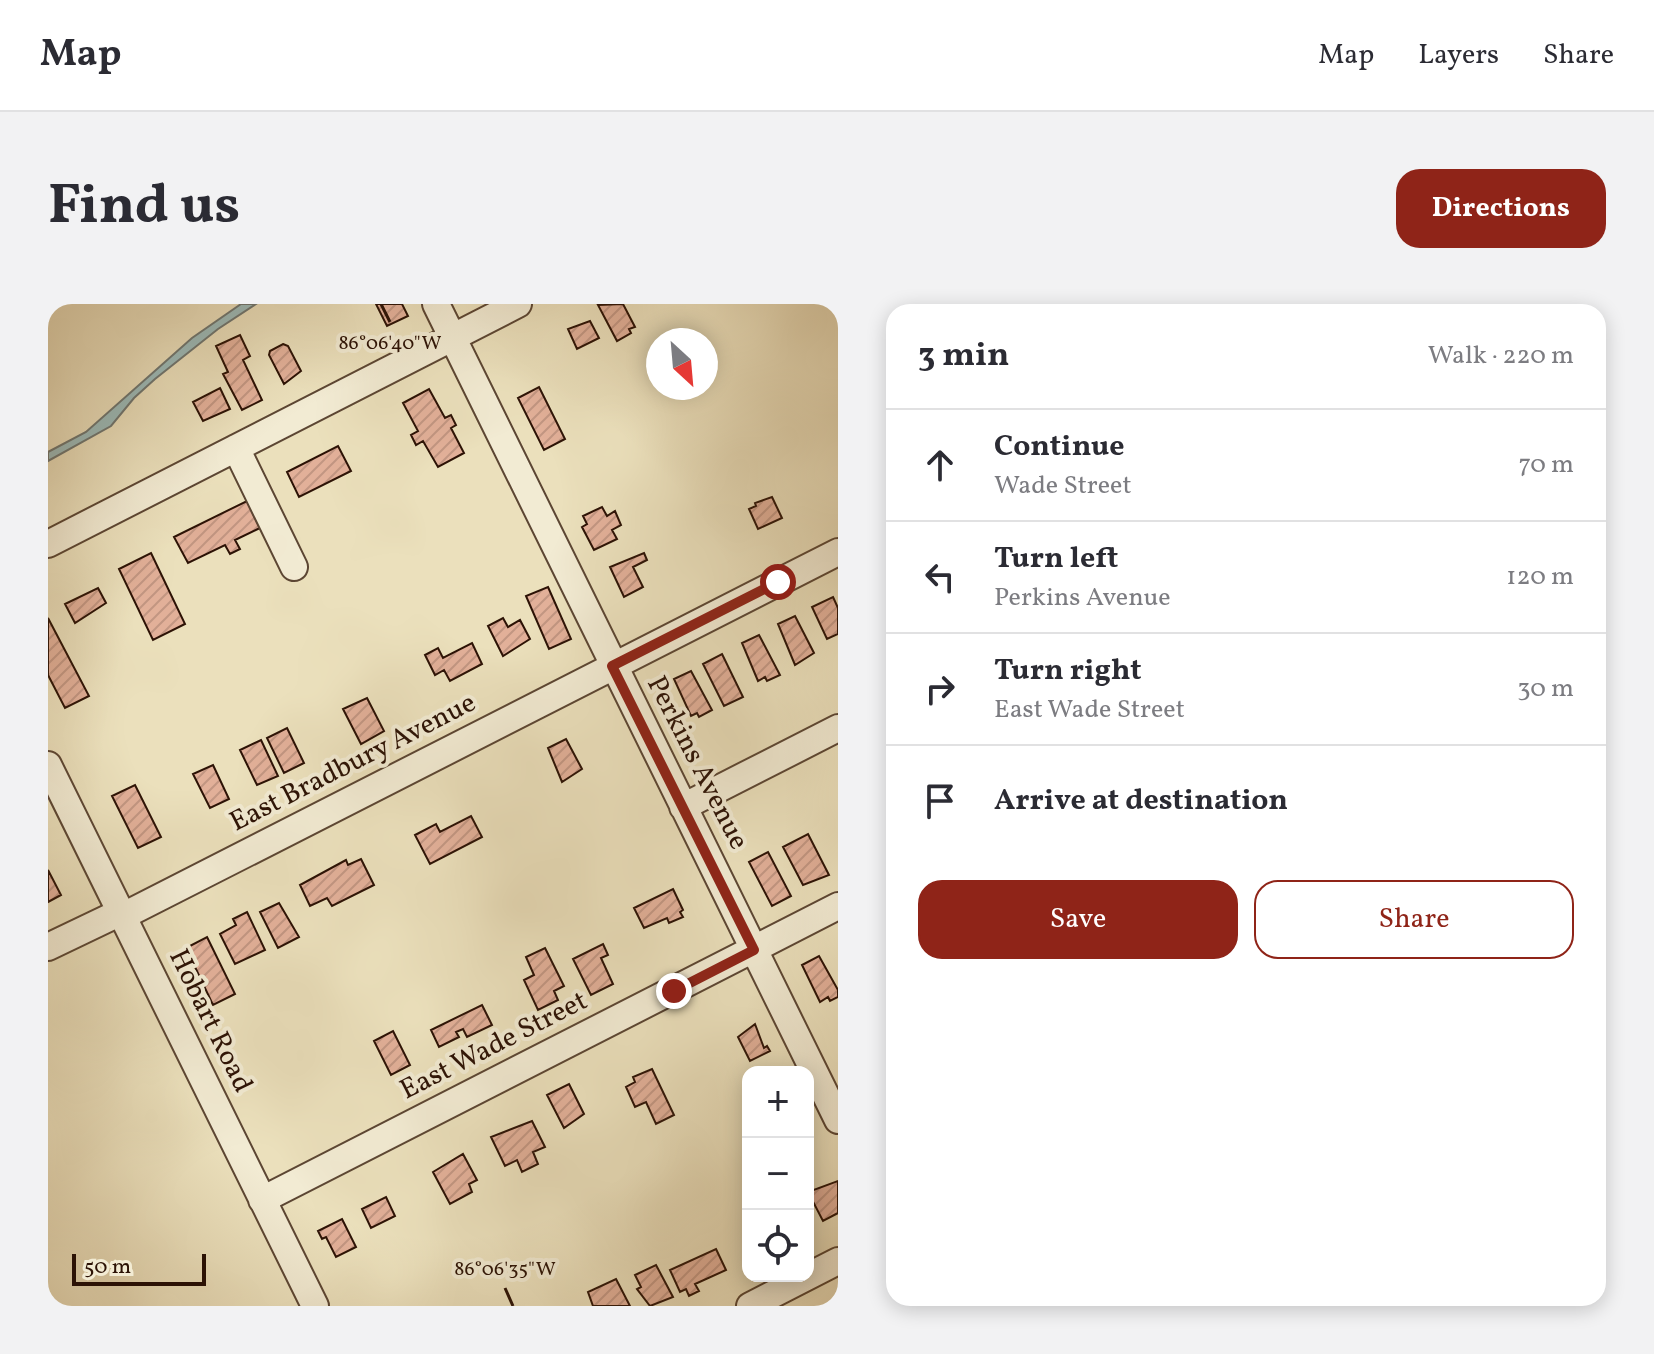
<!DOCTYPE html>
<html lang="en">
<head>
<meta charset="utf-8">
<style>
	body { margin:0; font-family:Vollkorn,serif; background:#f2f2f3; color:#2b2b33 }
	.controls { position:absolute; right:24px; bottom:24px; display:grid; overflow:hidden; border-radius:16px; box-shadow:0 4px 20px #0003 }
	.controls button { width:72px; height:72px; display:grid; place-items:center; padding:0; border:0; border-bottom:2px solid #e1e1e2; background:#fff; color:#2b2b33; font:40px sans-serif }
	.compass { position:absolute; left:598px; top:24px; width:72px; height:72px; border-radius:50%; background:#fff; box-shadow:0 4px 20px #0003; rotate:154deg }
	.scale { position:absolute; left:24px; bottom:20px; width:134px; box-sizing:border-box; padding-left:8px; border:4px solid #2c1205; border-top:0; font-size:22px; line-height:28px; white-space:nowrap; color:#2c1205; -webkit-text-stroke:6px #f2ebd3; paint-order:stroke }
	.stop { position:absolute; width:24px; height:24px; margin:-18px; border:6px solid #8f2418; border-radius:50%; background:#fff }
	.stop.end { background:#8f2418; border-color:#fff; box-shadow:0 2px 8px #0008 }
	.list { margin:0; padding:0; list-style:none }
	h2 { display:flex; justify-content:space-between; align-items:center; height:104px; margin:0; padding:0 32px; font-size:34px }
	h2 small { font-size:26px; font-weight:400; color:#7c7c81 }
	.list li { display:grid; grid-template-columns:52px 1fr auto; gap:24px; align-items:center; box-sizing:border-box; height:112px; padding:0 32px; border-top:2px solid #e1e1e2 }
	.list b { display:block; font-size:30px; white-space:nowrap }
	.list p { margin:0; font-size:26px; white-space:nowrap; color:#7c7c81 }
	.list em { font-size:26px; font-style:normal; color:#7c7c81 }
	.actions { display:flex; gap:16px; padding:24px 32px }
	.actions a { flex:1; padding:18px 0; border:2px solid #8f2418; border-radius:24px; text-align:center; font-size:28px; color:#8f2418 }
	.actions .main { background:#8f2418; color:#fff }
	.icon { flex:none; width:44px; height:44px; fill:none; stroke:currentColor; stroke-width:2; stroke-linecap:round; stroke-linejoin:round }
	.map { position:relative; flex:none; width:790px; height:1002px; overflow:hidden; border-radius:24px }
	header { display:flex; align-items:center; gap:48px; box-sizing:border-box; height:112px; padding:0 40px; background:#fff; border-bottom:2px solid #e1e1e2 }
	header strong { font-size:38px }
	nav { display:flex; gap:44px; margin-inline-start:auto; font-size:28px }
	.intro { display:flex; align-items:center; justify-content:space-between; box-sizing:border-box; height:192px; padding:0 48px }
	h1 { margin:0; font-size:56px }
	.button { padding:20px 36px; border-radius:24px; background:#8f2418; color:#fff; font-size:28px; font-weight:700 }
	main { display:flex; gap:48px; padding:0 48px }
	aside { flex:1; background:#fff; border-radius:24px; box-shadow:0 4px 20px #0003 }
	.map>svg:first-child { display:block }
</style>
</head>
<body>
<header>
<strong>Map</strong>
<nav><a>Map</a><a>Layers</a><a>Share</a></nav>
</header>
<div class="intro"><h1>Find us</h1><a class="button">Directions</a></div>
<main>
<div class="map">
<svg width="790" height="1002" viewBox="0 0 790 1002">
	<defs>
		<pattern id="building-hatch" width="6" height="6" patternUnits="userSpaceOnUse" patternTransform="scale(2)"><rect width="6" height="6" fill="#e2b099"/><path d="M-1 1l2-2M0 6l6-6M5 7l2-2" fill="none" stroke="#c29682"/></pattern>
	</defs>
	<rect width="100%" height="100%" fill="#ebe0bc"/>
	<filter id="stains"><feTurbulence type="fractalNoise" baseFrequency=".0025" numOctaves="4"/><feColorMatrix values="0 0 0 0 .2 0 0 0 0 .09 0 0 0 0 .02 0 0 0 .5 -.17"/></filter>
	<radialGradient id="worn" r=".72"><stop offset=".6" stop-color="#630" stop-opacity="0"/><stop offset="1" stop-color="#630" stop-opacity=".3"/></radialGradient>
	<path fill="#9cbbba" stroke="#6f7772" stroke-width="2" d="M193 0H208L170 25 107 75 86 94 63 122 0 157V148L38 128 144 34Z"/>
	<path fill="url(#building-hatch)" stroke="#2c1205" stroke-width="2" d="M328 0H354L360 12 339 22Z
		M575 0 587 23 581 25 583 29 569 37 550 1Z
		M542 17 551 34 529 45 520 25Z
		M192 31 202 52 195 56 214 96 194 106 175 70 180 68 168 42Z
		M235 40 240 42 253 67 236 80 221 51 222 47Z
		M491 83 517 135 496 146 470 94Z
		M172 84 182 105 155 117 145 98Z
		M381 85 397 114 403 111 408 121 403 124 416 149 390 163 375 137 368 141 363 131 370 127 355 99Z
		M290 142 303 167 251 193 239 168Z
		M724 193 734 214 710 225 701 205 708 202 707 199Z
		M199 197 212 224 187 236 192 245 182 250 177 241 140 259 126 233Z
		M554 203 559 212 567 207 573 221 564 226 569 235 546 246 534 223 539 220 535 212Z
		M103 249 137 320 105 336 71 265Z
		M596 249 599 256 585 263 595 283 576 293 562 263Z
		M500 283 523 335 501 345 478 292Z
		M50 284 58 299 27 319 17 300Z
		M785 293 790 304V330L779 335 764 303Z
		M747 312 766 349 747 361 730 320Z
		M0 314 41 392 17 404 0 371Z
		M455 314 460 323 472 316 482 335 455 352 440 322Z
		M711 331 732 371 719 377 717 373 710 377 694 339Z
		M424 339 434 360 402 377 396 366 387 371 377 351 390 344 395 354Z
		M674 350 695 393 676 402 655 360Z
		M643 367 664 406 651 413 649 409 643 412 626 375Z
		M319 394 336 427 313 440 295 405Z
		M239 424 256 459 236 469 219 434Z
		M518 435 534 465 514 478 500 444Z
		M213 436 230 472 209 481 192 446Z
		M165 461 181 495 162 504 145 470Z
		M87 481 113 533 90 544 64 492Z
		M423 512 434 533 382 560 367 531 388 520 392 528Z
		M760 530 781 571 755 581 735 543Z
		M720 548 743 592 724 602 701 558Z
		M313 555 326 581 284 602 279 594 262 602 252 581 298 556 300 561Z
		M0 566 13 591 0 598Z
		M625 585 635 606 632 608 635 613 621 619 619 614 596 624 586 604Z
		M231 599 251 633 230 644 212 608Z
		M199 608 217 646 187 660 172 630 188 621 185 615Z
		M159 633 187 690 165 701 138 644Z
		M555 640 560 651 553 654 565 680 543 691 525 655Z
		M497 644 516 682 506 687 510 696 490 706 476 676 486 671 478 653Z
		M771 652 790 686V693L782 697 780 693 772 698 754 661Z
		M434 701 444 721 419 733 415 725 408 728 411 733 391 743 383 726Z
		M707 720 716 744 719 742 722 747 702 757 690 733Z
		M345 727 362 761 343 771 326 737Z
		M604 765 626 811 608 820 598 798 587 803 578 783 587 778 585 773Z
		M521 780 536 810 516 824 499 791Z
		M484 817 497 843 485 848 490 860 474 868 469 856 457 862 443 833Z
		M415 850 429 876 421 880 424 888 402 900 385 868Z
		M790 877V909L775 917 760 888Z
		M338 893 347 912 323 924 314 905Z
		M294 915 308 943 288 953 278 933 274 935 270 927Z
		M668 945 678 966 647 980 651 987 641 992 638 985 632 988 622 966Z
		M608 961 625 993 602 1002 589 985 593 983 587 971Z
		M568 975 582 1002H545L540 988Z"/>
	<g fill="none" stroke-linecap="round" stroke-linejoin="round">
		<defs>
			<path id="minor" d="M388 0 790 816
				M188 144 246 263
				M0 240 470 0
				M0 461 267 1002
				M635 503 790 424
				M75 612 790 248
				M0 643 73 608
				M214 896 790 602
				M702 1002 790 957"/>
		</defs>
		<use href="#minor" stroke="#5c4633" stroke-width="30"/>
		<use href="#minor" stroke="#f2ebd3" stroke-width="26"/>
	</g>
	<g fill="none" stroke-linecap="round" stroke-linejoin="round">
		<path stroke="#8f2418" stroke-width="10" d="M626 687 706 646 564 362 730 278"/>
	</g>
	<path fill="none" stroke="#2c1205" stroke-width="3" d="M333 0 342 18M457 984 465 1002"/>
	<g text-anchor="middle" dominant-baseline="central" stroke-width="8" stroke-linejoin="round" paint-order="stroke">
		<g font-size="28" fill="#2c1205" stroke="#f2ebd3">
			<text transform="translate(305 459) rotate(-27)">East Bradbury Avenue</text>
			<text transform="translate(649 459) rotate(63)">Perkins Avenue</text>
			<text transform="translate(162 717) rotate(64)">Hobart Road</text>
			<text transform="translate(446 742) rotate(-27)">East Wade Street</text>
		</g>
	</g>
	<g font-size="20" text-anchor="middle" fill="#2c1205" stroke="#f2ebd3" stroke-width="8" stroke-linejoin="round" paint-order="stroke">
		<text x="342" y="45">86°06'40"W</text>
		<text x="457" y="971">86°06'35"W</text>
	</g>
	<rect width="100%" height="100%" filter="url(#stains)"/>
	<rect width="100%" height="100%" fill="url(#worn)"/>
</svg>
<div class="controls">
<button>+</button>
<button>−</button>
<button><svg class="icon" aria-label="locate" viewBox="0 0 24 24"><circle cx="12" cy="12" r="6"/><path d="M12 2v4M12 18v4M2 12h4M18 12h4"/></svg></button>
</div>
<svg class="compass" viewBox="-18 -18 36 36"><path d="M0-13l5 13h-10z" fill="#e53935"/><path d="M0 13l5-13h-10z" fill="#7c7c81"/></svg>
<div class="scale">50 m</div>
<div class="stop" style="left:730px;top:278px"></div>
<div class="stop end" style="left:626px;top:687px"></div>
</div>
<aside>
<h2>3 min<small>Walk · 220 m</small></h2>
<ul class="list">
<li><svg class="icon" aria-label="ahead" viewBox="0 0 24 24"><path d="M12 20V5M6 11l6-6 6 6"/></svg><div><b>Continue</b><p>Wade Street</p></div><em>70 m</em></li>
<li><svg class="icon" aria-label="left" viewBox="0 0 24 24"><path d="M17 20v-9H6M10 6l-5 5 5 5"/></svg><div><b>Turn left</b><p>Perkins Avenue</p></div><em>120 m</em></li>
<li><svg class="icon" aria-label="right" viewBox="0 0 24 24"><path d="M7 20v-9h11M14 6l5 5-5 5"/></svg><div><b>Turn right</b><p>East Wade Street</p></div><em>30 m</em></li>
<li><svg class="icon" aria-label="arrive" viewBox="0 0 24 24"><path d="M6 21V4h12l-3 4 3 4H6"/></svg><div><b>Arrive at destination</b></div></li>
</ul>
<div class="actions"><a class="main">Save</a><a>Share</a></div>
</aside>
</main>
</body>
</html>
